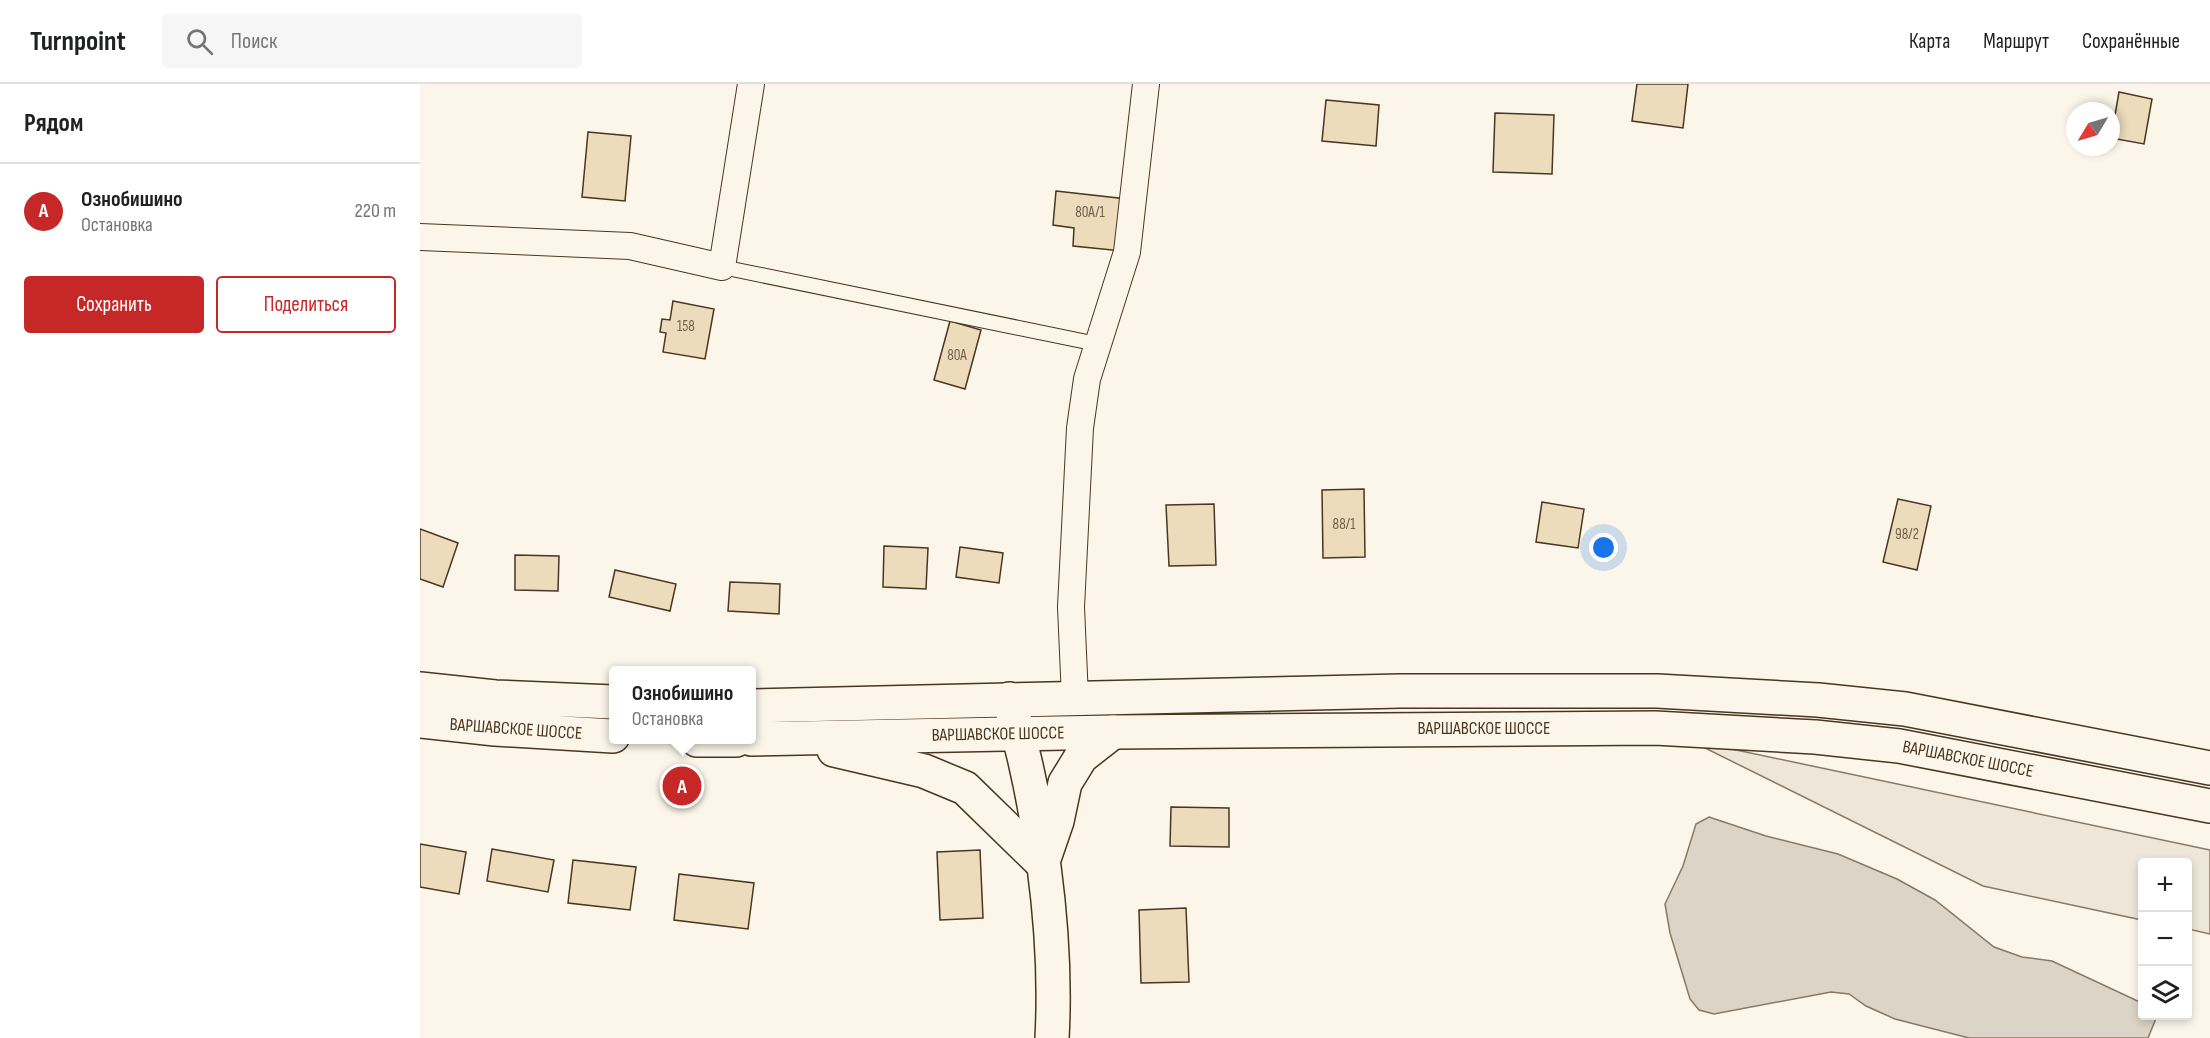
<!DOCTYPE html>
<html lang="ru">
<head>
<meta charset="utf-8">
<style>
	body { margin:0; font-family:"Sofia Sans Condensed",sans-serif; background:#f6f6f6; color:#202124 }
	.controls { position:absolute; right:18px; bottom:18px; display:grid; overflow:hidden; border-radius:6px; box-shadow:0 3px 9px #0003 }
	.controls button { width:54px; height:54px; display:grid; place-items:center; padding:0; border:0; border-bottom:2px solid #e0e0e0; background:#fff; color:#202124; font:30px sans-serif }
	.compass { position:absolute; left:1646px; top:18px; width:54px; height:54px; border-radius:50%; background:#fff; box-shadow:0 3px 9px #0003; rotate:232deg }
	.you { position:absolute; left:1184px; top:464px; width:21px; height:21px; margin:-15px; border:4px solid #fff; border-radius:50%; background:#1a73e8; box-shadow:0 0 0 9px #1a73e833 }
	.badge { display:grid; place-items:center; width:39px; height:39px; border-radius:50%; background:#c62828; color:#fff; font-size:20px; font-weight:700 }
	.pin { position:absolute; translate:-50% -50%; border:3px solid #fff; box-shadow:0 2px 6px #0006 }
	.popup { position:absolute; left:189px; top:582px; width:147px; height:78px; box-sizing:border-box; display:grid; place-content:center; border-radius:6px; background:#fff; filter:drop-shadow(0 2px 4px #0005); font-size:20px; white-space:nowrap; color:#757577 }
	.popup b { font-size:22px; color:#202124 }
	.popup::after { content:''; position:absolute; left:50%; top:100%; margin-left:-12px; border:12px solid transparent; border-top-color:#fff }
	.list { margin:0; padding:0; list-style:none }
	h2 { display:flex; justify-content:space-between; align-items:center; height:78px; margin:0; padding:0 24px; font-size:26px }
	h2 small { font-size:20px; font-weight:400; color:#757577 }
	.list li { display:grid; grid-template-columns:39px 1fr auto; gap:18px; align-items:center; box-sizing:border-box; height:96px; padding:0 24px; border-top:2px solid #e0e0e0 }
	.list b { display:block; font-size:22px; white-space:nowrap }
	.list p { margin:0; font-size:20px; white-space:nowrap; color:#757577 }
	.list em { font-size:20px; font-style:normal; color:#757577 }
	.actions { display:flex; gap:12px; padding:18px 24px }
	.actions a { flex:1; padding:14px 0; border:2px solid #c62828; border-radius:6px; text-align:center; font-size:21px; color:#c62828 }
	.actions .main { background:#c62828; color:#fff }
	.icon { flex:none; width:33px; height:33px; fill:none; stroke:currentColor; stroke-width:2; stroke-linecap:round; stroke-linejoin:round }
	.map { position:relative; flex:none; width:1790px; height:954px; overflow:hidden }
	header { display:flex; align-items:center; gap:36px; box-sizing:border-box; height:84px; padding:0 30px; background:#fff; border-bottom:2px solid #e0e0e0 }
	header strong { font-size:28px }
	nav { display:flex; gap:33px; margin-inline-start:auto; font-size:21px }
	.search { width:420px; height:54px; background:#f6f6f6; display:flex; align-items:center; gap:15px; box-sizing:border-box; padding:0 21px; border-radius:6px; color:#757577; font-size:22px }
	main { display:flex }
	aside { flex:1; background:#fff }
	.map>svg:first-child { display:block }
</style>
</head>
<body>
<header>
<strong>Turnpoint</strong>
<div class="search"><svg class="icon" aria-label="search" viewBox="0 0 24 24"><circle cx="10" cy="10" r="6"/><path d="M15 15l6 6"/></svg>Поиск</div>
<nav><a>Карта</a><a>Маршрут</a><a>Сохранённые</a></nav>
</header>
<main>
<aside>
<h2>Рядом<small></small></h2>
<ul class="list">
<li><span class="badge">A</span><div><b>Ознобишино</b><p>Остановка</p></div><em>220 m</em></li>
</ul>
<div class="actions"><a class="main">Сохранить</a><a>Поделиться</a></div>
</aside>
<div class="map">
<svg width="1790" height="954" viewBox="0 0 1790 954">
	<rect width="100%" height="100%" fill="#fbf6e9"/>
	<path fill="#ede6d9" stroke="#887966" stroke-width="1.5" d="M1269 656 1790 766V850L1768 845V778H1722V836L1563 802Z"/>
	<path fill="#dcd4c6" stroke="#887966" stroke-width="1.5" d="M1289 733 1346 752 1418 770 1477 795 1515 816 1574 863 1602 873 1632 877 1722 919V932H1737L1728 954H1549L1475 935 1446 922 1429 910 1411 908 1294 930 1279 926 1270 915 1250 849 1245 820 1263 782 1276 740Z"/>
	<path fill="#ecdcbc" stroke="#4a3520" stroke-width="1.5" d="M1217 0H1268L1263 44 1212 37Z
		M1699 8 1732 15 1724 60 1691 54Z
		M906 16 959 21 956 62 902 57Z
		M1075 29 1134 31 1132 90 1073 88Z
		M168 48 211 52 205 117 162 113Z
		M636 107 707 115 702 167 653 162 654 144 633 141Z
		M253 217 294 225 285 275 243 268 246 249 240 248 242 235 250 236Z
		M530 237 561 246 545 305 514 296Z
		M944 405 945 473 903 474 902 406Z
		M1478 415 1511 422 1497 486 1463 478Z
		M1122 418 1164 425 1158 464 1116 458Z
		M794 420 796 481 749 482 746 421Z
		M0 445 38 459 23 503 0 495Z
		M464 462 508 464 506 505 463 503Z
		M540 463 583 469 579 499 536 493Z
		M95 471 139 472 138 507 95 506Z
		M195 486 256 500 250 527 189 513Z
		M310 498 360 500 359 530 308 527Z
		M751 723 809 724V763L750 762Z
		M0 760 46 768 39 810 0 803Z
		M72 765 134 776 128 808 67 797Z
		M560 766 563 834 520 836 517 768Z
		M153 776 216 783 210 826 148 819Z
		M259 790 334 799 328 845 254 836Z
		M766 824 769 898 721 899 719 826Z"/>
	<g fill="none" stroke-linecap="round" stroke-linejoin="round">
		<defs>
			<path id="service" d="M302 183 677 260"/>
			<path id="minor" d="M0 153 210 162 302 183 331 0
				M655 614 651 523 660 344 667 295 707 168 726 0"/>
			<path id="secondary" d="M589 615C619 719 638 845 632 954
				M625 772 637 737 645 699 661 673 693 648"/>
			<path id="primary" d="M0 605 75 613 193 618
				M331 622 980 607H1237L1398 616 1485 625 1790 684
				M0 637 75 645 193 652
				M331 655 693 648 1235 644 1395 653 1479 662 1790 722
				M277 656H316
				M414 666 504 687 545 704 623 780"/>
		</defs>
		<use href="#service" stroke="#4a3520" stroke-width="16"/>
		<use href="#minor" stroke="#4a3520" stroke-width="28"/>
		<use href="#secondary" stroke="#4a3520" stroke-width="36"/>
		<use href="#primary" stroke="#4a3520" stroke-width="36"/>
		<use href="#service" stroke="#fbf6e9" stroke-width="14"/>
		<use href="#minor" stroke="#fbf6e9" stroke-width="26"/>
		<use href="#secondary" stroke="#fbf6e9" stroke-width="33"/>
		<use href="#primary" stroke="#fbf6e9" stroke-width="33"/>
	</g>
	<g text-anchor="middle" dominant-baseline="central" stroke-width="4.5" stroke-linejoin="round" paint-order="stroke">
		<g font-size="15" fill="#725f47">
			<text x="670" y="128">80А/1</text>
			<text x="266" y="242">158</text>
			<text x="537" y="271">80А</text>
			<text x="924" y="440">88/1</text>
			<text x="1487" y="450">98/2</text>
		</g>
		<g font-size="18" fill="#4a3520" stroke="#fbf6e9">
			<text x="1064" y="644">ВАРШАВСКОЕ ШОССЕ</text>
			<text transform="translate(96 645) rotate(4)">ВАРШАВСКОЕ ШОССЕ</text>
			<text transform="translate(578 650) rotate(-1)">ВАРШАВСКОЕ ШОССЕ</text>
			<text transform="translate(1548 675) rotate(11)">ВАРШАВСКОЕ ШОССЕ</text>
		</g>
	</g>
</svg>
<div class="controls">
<button>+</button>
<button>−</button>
<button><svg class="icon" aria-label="layers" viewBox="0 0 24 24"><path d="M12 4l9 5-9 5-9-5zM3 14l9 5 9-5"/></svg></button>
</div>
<svg class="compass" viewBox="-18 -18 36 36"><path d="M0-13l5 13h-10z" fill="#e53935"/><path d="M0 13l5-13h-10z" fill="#757577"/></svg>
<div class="you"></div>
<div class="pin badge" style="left:262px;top:702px">A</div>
<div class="popup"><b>Ознобишино</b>Остановка</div>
</div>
</main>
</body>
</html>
